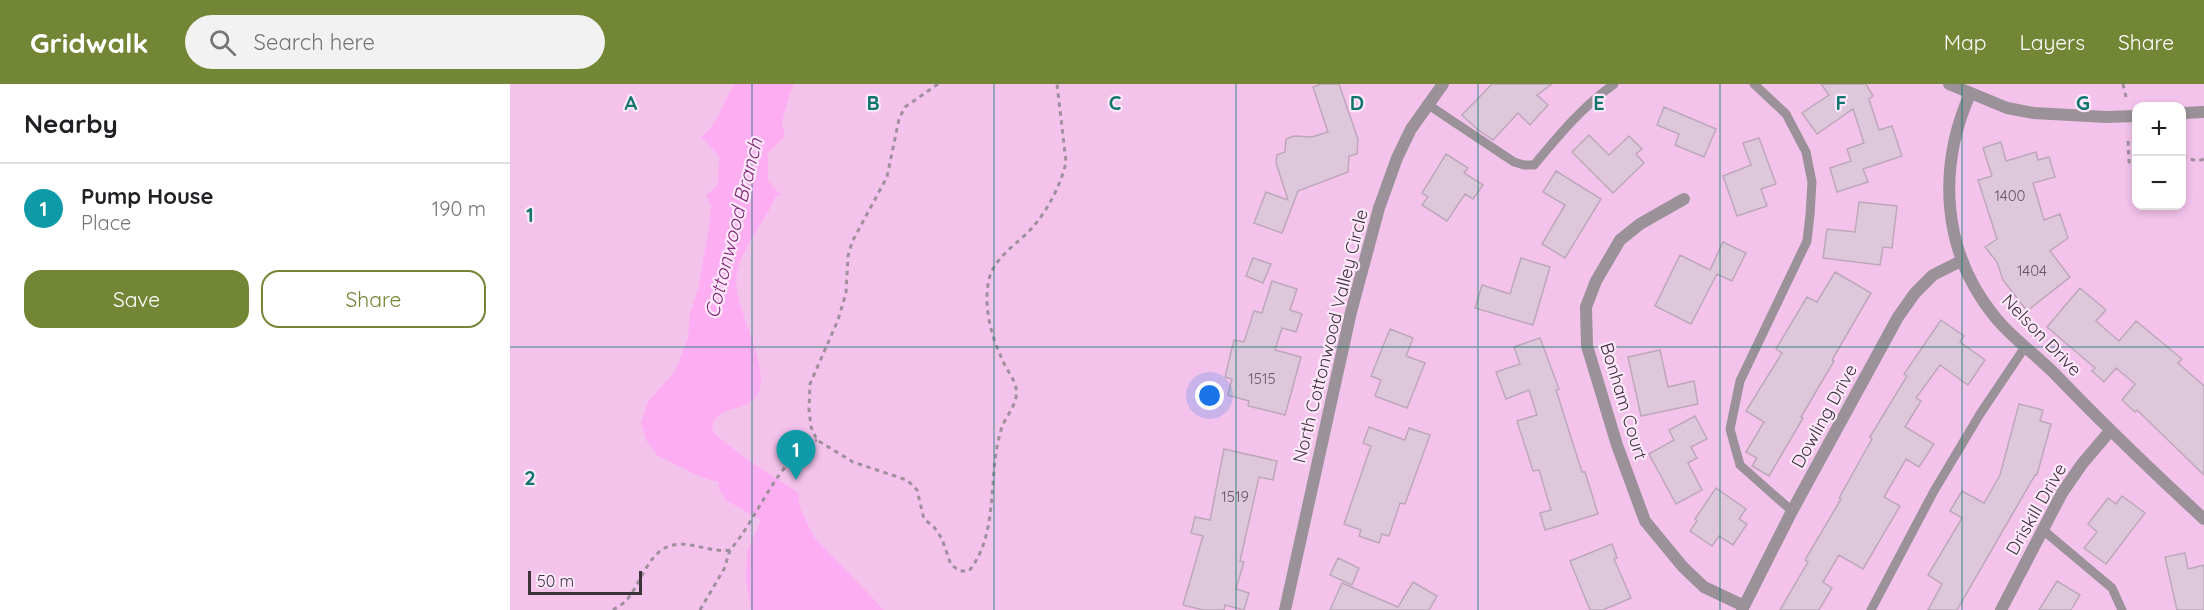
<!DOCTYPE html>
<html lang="en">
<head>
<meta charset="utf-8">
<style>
	body { margin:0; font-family:Quicksand,sans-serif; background:#f2f2f2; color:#202124 }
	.controls { position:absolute; right:18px; top:18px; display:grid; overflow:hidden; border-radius:12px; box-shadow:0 3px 9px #0003 }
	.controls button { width:54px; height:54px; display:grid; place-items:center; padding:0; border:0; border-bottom:2px solid #e0e0e0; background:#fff; color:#202124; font:30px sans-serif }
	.scale { position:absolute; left:18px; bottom:15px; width:114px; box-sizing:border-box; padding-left:6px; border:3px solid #3b323a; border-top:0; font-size:16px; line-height:21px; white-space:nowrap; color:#3b323a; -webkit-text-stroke:4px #ffe8fb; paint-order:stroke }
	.you { position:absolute; left:700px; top:312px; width:21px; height:21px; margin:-15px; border:4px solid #fff; border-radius:50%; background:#1a73e8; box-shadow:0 0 0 9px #1a73e833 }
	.badge { display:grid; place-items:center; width:39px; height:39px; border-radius:50%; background:#728636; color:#fff; font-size:20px; font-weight:700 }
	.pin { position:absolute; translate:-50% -50px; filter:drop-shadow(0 2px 3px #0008) }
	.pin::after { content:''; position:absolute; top:32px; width:21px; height:18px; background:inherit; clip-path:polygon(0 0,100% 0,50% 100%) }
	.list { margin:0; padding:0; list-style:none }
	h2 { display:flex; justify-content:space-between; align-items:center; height:78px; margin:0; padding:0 24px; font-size:26px }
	h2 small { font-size:20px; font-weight:400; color:#757577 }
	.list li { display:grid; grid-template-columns:39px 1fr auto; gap:18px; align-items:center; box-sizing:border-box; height:90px; padding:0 24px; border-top:2px solid #e0e0e0 }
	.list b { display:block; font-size:22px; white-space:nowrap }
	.list p { margin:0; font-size:20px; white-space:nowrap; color:#757577 }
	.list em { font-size:20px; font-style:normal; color:#757577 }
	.actions { display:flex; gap:12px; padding:18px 24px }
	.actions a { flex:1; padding:14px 0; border:2px solid #728636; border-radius:18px; text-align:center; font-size:21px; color:#728636 }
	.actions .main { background:#728636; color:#fff }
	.icon { flex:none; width:33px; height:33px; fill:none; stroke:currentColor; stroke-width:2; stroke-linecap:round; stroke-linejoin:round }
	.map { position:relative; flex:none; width:1694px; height:526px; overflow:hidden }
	header { display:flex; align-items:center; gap:36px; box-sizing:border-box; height:84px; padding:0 30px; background:#728636; color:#fff }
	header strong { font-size:28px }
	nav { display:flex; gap:33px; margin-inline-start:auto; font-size:21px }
	.search { width:420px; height:54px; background:#f2f2f2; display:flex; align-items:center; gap:15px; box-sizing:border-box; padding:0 21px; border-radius:33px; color:#757577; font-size:22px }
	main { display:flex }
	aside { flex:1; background:#fff }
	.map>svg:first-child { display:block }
</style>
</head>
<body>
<header>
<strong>Gridwalk</strong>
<div class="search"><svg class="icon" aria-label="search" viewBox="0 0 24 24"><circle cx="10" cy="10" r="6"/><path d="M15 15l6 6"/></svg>Search here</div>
<nav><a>Map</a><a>Layers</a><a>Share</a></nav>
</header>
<main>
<aside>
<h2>Nearby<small></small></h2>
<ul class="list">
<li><span class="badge" style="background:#0f9aa8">1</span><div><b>Pump House</b><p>Place</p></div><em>190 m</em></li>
</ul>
<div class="actions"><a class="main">Save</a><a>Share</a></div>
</aside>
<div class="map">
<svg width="1694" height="526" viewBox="0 0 1694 526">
	<rect width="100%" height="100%" fill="#ffe8fb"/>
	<path fill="#f4c3ec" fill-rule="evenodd" d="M0 0H1694V526H0ZM1626 22H1672V122H1626Z"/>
	<path fill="#fdaef3" d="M225 0H284L280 9 272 38 275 52 258 69V97L272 112H266C255 138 232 162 227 190 220 223 267 287 245 314 236 324 218 324 208 332L204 336 202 344 205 350 236 375 289 409V422L304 453 374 526H241L236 496 237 468 251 436 217 417 209 406 208 398 193 394 148 372 137 358 131 339 138 318 165 287 178 254 180 230 188 205 199 144 201 122 196 112 208 100 209 72 191 53C208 42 212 16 225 0Z"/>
	<path fill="#dec7da" stroke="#bda8ba" stroke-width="1.5" d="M811 0H829L848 55 847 70 839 72 838 88 788 107 772 149 744 139 756 108 778 116 766 79 767 71 775 68 776 55 784 52 802 53 818 48 803 3Z
		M982 0H1042L1027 11 1038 21 1020 41 1008 29 983 56 967 45 952 31Z
		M1311 0H1356L1363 12 1359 15 1369 46 1382 42 1392 72 1353 85 1358 98 1327 108 1320 84 1341 77 1337 65 1354 59 1343 25 1307 50 1292 29 1319 11Z
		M1154 23 1206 45 1194 73 1165 61 1169 50 1147 41Z
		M1079 51 1099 71 1119 52 1132 65 1126 70 1134 79 1103 109 1062 68Z
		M1249 54 1266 100 1251 105 1257 122 1227 132 1213 92 1241 81 1233 59Z
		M1491 58 1496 77 1526 68 1528 76 1539 73 1545 93 1523 99 1534 136 1550 130 1558 154 1540 167 1560 193 1517 227 1493 196 1487 178 1475 163 1487 155 1468 96 1482 92 1473 64Z
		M936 70 958 84 954 89 973 101 963 115 955 110 937 137 912 121 918 113 912 109Z
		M1046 87 1091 115 1055 174 1032 160 1055 121 1033 108Z
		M1349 118 1387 122 1382 164 1373 163 1370 181 1313 174 1317 145 1345 148Z
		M1213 158 1236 169 1222 197 1207 190 1181 240 1145 222 1170 171 1200 186Z
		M743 174 761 180 753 199 736 192Z
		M1011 174 1040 183 1023 241 965 224 972 201 1000 210Z
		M1325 188 1361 209 1322 276 1324 277 1291 333 1293 334 1259 392 1242 382 1247 374 1236 368 1254 338 1236 327 1272 269 1266 265 1297 213 1307 218Z
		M762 197 787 205 780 226 792 230 786 248 772 244 765 266 791 273 775 331 738 322 739 317 718 311 722 295 715 293 724 256 734 258 744 227 752 229Z
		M1570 204 1596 226 1586 237 1609 257 1626 237 1672 275 1668 279 1694 302V391L1627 326 1625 328 1612 316 1625 300 1606 284 1594 298 1582 287 1585 284 1537 243Z
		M1431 236 1454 252 1450 258 1475 276 1458 301 1430 281 1406 314 1411 317 1395 343 1424 360 1409 383 1396 375 1374 413 1390 422 1353 485 1329 471 1313 498 1322 504 1309 526H1270L1298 478 1295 476 1331 415 1329 414 1362 355 1360 353 1397 292 1394 290Z
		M880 245 903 254 896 272 915 279 897 324 865 312 871 296 861 292Z
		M1030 254 1049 305 1046 306 1072 388H1075L1088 430 1035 446 1030 429 1041 426 1029 386 1023 387 1007 337 1027 331 1019 306 996 315 986 288 1010 280 1004 263Z
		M1150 266 1158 303 1184 297 1188 320 1131 332 1118 273Z
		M1509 320 1533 326 1530 337 1541 340 1527 391H1525L1447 526H1418L1432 500 1418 491 1452 434 1440 427 1452 407 1474 419 1490 391Z
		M1185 332 1197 355 1181 363 1187 374 1178 379 1192 406 1166 420 1139 370 1164 356 1159 346Z
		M859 343 895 356 899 344 920 351 895 420 890 419 879 452 872 450 869 459 849 452 851 446 834 440 861 362 853 359Z
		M714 365 767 377 763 396 749 393 730 477 734 478 726 505 739 509 734 526 715 521 714 526H693L673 521 693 452 681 449 685 433 700 436Z
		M1206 404 1236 425 1229 435 1237 440 1223 461 1209 452 1202 462 1180 447 1187 437 1185 435Z
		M1612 412 1635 429 1596 480 1574 464 1587 448 1578 440 1598 414 1606 420Z
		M1102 460 1107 474 1104 475 1121 514 1093 526H1080L1060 477Z
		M1675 469 1678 485 1694 481V526H1667L1655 473Z
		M828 474 849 484 842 501 820 491Z
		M1547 497 1570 511 1561 526H1529Z
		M903 498 927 512 919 526H820L832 499 888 523Z"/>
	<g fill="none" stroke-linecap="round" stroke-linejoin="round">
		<path stroke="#a0909e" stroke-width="3" stroke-dasharray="4.5 4.5" stroke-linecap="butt" d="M428 0 395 23 389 35 377 93 342 158 338 172 336 209 328 236 300 300 299 325 301 343 307 356 343 378 397 396 407 406 414 435 424 443 432 455 441 481 450 487H459C490 448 477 392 491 346 495 332 509 320 506 304 504 294 496 285 492 275 481 252 473 221 479 195 485 172 508 160 523 143 538 125 551 101 556 78L547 0
			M1613 0 1616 13
			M1618 57 1619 78 1626 79
			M1672 73 1688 77 1694 75
			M103 526C107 523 111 521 115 518 131 501 138 466 163 461 182 457 200 469 220 466 249 433 267 375 307 356
			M190 526 214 485 220 466"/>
		<path stroke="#9a9199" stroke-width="9" d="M1244 0 1276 30 1296 68 1302 98 1300 131 1297 157 1230 297 1220 345 1230 381 1282 427
			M917 20 1004 78 1014 81H1024C1049 51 1072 23 1104 0
			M1533 446 1602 504 1612 526
			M1361 526 1424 407 1470 330 1515 263"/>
		<path stroke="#9a9199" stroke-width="12" d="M1439 0 1497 24 1524 29 1596 33 1626 32
			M1460 10C1427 85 1432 168 1485 233 1502 254 1525 270 1544 289 1593 340 1643 388 1694 435
			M1672 29 1694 28
			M1174 115 1130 140 1110 156 1086 197 1076 223 1077 262 1107 361 1135 437 1173 483 1194 503 1234 522
			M775 526 841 228 869 124 887 74 901 45 933 0
			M1232 526 1282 427 1388 233 1405 209 1423 191 1451 177
			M1491 526 1552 409 1572 380 1600 347"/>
	</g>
	<path fill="none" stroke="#0f766e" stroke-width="1.5" stroke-opacity="0.55" d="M242 0V526M484 0V526M726 0V526M968 0V526M1210 0V526M1452 0V526M0 263H1694"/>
	<g text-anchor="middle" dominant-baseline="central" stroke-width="4.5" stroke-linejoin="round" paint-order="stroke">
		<g font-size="15" fill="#645762">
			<text x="1500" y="111">1400</text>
			<text x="1522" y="186">1404</text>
			<text x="752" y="294">1515</text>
			<text x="725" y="412">1519</text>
		</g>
		<g font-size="18" fill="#3b323a" stroke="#ffe8fb">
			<text transform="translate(1532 251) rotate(46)">Nelson Drive</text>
			<text transform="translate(820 252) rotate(-76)">North Cottonwood Valley Circle</text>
			<text transform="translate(1114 317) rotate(73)">Bonham Court</text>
			<text transform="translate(1314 332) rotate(-61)">Dowling Drive</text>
			<text transform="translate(1526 425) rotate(-60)">Driskill Drive</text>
		</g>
		<g font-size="20" font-style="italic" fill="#81287a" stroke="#ffe8fb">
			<text transform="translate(223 144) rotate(-76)">Cottonwood Branch</text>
		</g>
	</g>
	<g font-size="20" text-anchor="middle" font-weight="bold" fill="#0f766e" stroke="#ffe8fb" stroke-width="4.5" stroke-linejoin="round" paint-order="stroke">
		<text x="121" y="26">A</text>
		<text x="363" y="26">B</text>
		<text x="605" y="26">C</text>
		<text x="847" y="26">D</text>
		<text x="1089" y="26">E</text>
		<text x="1331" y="26">F</text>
		<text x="1573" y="26">G</text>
		<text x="20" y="138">1</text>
		<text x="20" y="401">2</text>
	</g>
</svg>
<div class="controls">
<button>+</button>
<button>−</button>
</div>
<div class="scale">50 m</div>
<div class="you"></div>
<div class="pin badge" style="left:286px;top:396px;background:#0f9aa8">1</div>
</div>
</main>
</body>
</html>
